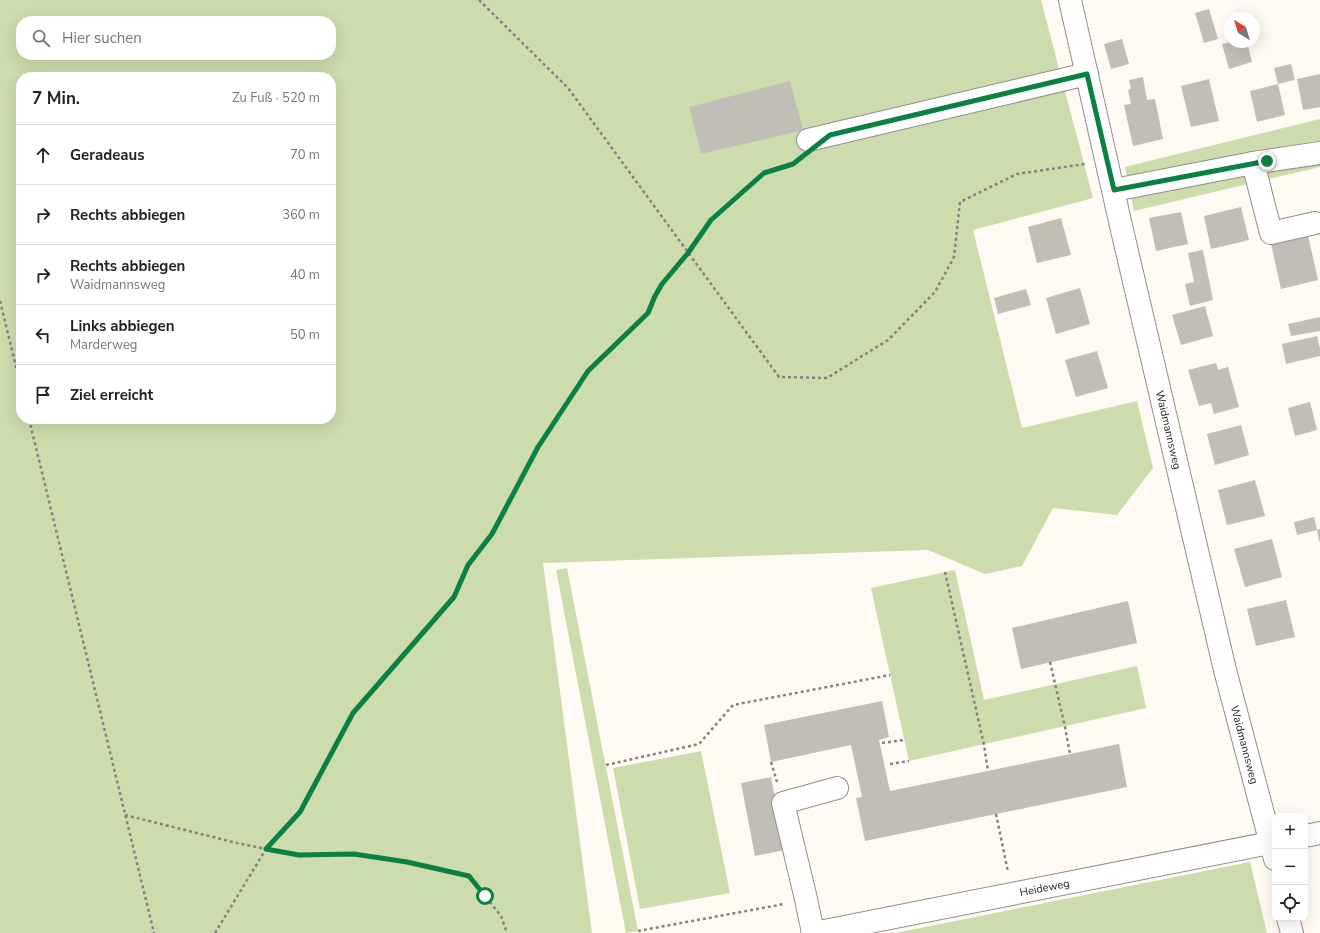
<!DOCTYPE html>
<html lang="de">
<head>
<meta charset="utf-8">
<style>
	body { margin:0; font-family:"Nunito Sans",sans-serif; background:#f6f6f6; color:#222 }
	.controls { position:absolute; right:12px; bottom:12px; display:grid; overflow:hidden; border-radius:8px; box-shadow:0 4px 16px #0002 }
	.controls button { width:36px; height:36px; display:grid; place-items:center; padding:0; border:0; border-bottom:1px solid #e0e0e0; background:#fff; color:#222; font:20px sans-serif }
	.compass { position:absolute; left:1224px; top:12px; width:36px; height:36px; border-radius:50%; background:#fff; box-shadow:0 4px 16px #0002; rotate:322deg }
	.stop { position:absolute; width:12px; height:12px; margin:-9px; border:3px solid #0b8043; border-radius:50%; background:#fff }
	.stop.end { background:#0b8043; border-color:#fff; box-shadow:0 1px 4px #0008 }
	.list { margin:0; padding:0; list-style:none }
	h2 { display:flex; justify-content:space-between; align-items:center; height:52px; margin:0; padding:0 16px; font-size:17px }
	h2 small { font-size:13px; font-weight:400; color:#767676 }
	.list li { display:grid; grid-template-columns:26px 1fr auto; gap:12px; align-items:center; box-sizing:border-box; height:60px; padding:0 16px; border-top:1px solid #e0e0e0 }
	.list b { display:block; font-size:15px; white-space:nowrap }
	.list p { margin:0; font-size:13px; white-space:nowrap; color:#767676 }
	.list em { font-size:13px; font-style:normal; color:#767676 }
	.icon { flex:none; width:22px; height:22px; fill:none; stroke:currentColor; stroke-width:2; stroke-linecap:round; stroke-linejoin:round }
	.map { position:relative; flex:none; width:1320px; height:933px; overflow:hidden }
	.search { position:absolute; background:#fff; box-shadow:0 4px 16px #0002; left:16px; top:16px; width:320px; height:44px; display:flex; align-items:center; gap:10px; box-sizing:border-box; padding:0 14px; border-radius:16px; color:#767676; font-size:15px }
	.panel { position:absolute; background:#fff; box-shadow:0 4px 16px #0002; left:16px; top:72px; width:320px; height:352px; border-radius:16px }
	.map>svg:first-child { display:block }
</style>
</head>
<body>
<div class="map">
<svg width="1320" height="933" viewBox="0 0 1320 933">
	<rect width="100%" height="100%" fill="#fffaf4"/>
	<path fill="#cddcac" fill-rule="evenodd" d="M0 0H1041L1093 198 973 230 1022 428 1137 401 1153 468 1117 515 1053 508 1022 566 985 574 928 550 543 563 592 933H0ZM21 21H331V55H21ZM21 77H331V419H21Z
		M1320 119V167L1134 211 1125 167Z
		M567 568 638 931 626 933 556 570Z
		M955 570 984 700 1137 666 1146 708 909 761 871 588Z
		M701 751 730 893 640 909 613 768Z
		M1250 862 1267 933H895Z"/>
	<path fill="#c1bdb7" d="M1209 9 1218 39 1204 43 1195 13Z
		M1122 39 1129 64 1111 69 1104 44Z
		M1230 42H1247L1252 62 1229 69 1222 44Z
		M1291 64 1295 80 1278 84 1274 68Z
		M1320 74V107L1303 110 1297 79Z
		M1143 77 1147 100 1155 99 1163 139 1133 146 1124 105 1131 104 1128 90 1131 89 1129 80Z
		M1209 79 1219 121 1191 127 1181 86Z
		M790 81 803 130 701 154 689 107Z
		M1278 84 1285 115 1257 122 1250 91Z
		M1241 207 1249 240 1211 249 1204 216Z
		M1181 212 1188 244 1156 251 1149 218Z
		M1061 218 1071 255 1037 263 1028 227Z
		M1308 235 1318 280 1281 289 1271 244Z
		M1203 250 1213 300 1190 306 1185 284 1194 282 1188 253Z
		M1080 288 1090 324 1056 334 1046 298Z
		M1026 289 1031 305 998 314 994 298Z
		M1205 306 1213 336 1181 345 1172 315Z
		M1320 317V331L1291 336 1288 324Z
		M1317 336 1320 348V356L1286 364 1282 344Z
		M1097 351 1108 388 1076 397 1065 360Z
		M1216 363 1218 370 1228 367 1239 407 1214 414 1211 403 1199 406 1188 370Z
		M1310 402 1317 430 1295 436 1288 408Z
		M1241 425 1249 455 1215 465 1207 434Z
		M1255 480 1265 516 1227 525 1218 490Z
		M1314 517 1317 530 1297 535 1294 522Z
		M1320 529V541H1319L1317 530Z
		M1272 539 1282 577 1245 587 1234 549Z
		M1286 600 1295 637 1256 646 1247 609Z
		M1128 601 1137 643 1021 669 1012 628Z
		M882 701 889 737 879 740 890 791 1119 744 1127 787 865 841 856 798 862 797 851 745 771 762 764 725Z
		M771 777 785 850 755 856 741 783Z"/>
	<g fill="none" stroke-linecap="round" stroke-linejoin="round">
		<defs>
			<g id="minor">
				<path id="s1" d="M1070 0 1122 230 1225 670 1275 859"/>
				<path d="M808 140 1087 74"/>
				<path d="M1253 163 1271 233 1315 223"/>
				<path d="M1114 190 1253 163 1320 153"/>
				<path d="M1305 836 1320 833"/>
				<path d="M1288 918 1292 933"/>
				<path d="M813 933 806 899 783 803 837 788"/>
				<path id="s2" d="M814 933 1275 842"/>
			</g>
		</defs>
		<use href="#minor" stroke="#928e88" stroke-width="24"/>
		<path stroke="#85817e" stroke-width="2.5" stroke-dasharray="3 3" stroke-linecap="butt" d="M479 0 568 88 779 377 827 378 888 340 935 292 954 257 960 202 1017 174 1085 164
			M0 301 21 387
			M29 419 154 933
			M945 572 984 745 988 771
			M1050 662 1065 727 1070 754
			M882 743 904 740
			M771 762 777 782
			M890 764 909 761
			M606 765 699 744 733 705 890 675
			M996 814 1008 872
			M125 815 241 844 299 855 354 854 407 862 469 876 501 916 507 933
			M638 931 784 904
			M215 933 266 849 299 812 353 713 454 597 468 565 492 534 538 447 588 371 648 313 655 296 662 284 688 253 711 220 764 173 793 164 799 159"/>
		<use href="#minor" stroke="#fff" stroke-width="22"/>
	</g>
	<g fill="none" stroke-linecap="round" stroke-linejoin="round">
		<path stroke="#0b8043" stroke-width="5" d="M485 896 469 876 407 862 354 854 299 855 266 849 300 812 353 713 454 597 468 565 492 534 538 447 588 371 648 313 655 296 662 284 688 253 711 220 764 173 793 164 830 135 1087 74 1114 190 1267 161"/>
	</g>
	<g text-anchor="middle" dominant-baseline="central" stroke-width="4" stroke-linejoin="round" paint-order="stroke">
		<g font-size="11" fill="#1f1d1b" stroke="#fffaf4">
			<text stroke="none"><textPath href="#s1" startOffset="441">Waidmannsweg</textPath></text>
			<text stroke="none"><textPath href="#s1" startOffset="765">Waidmannsweg</textPath></text>
			<text stroke="none"><textPath href="#s2" startOffset="235">Heideweg</textPath></text>
		</g>
	</g>
</svg>
<div class="controls">
<button>+</button>
<button>−</button>
<button><svg class="icon" aria-label="locate" viewBox="0 0 24 24"><circle cx="12" cy="12" r="6"/><path d="M12 2v4M12 18v4M2 12h4M18 12h4"/></svg></button>
</div>
<svg class="compass" viewBox="-18 -18 36 36"><path d="M0-13l5 13h-10z" fill="#e53935"/><path d="M0 13l5-13h-10z" fill="#767676"/></svg>
<div class="stop" style="left:485px;top:896px"></div>
<div class="stop end" style="left:1267px;top:161px"></div>
<div class="search"><svg class="icon" aria-label="search" viewBox="0 0 24 24"><circle cx="10" cy="10" r="6"/><path d="M15 15l6 6"/></svg>Hier suchen</div>
<section class="panel">
<h2>7 Min.<small>Zu Fuß · 520 m</small></h2>
<ul class="list">
<li><svg class="icon" aria-label="ahead" viewBox="0 0 24 24"><path d="M12 20V5M6 11l6-6 6 6"/></svg><div><b>Geradeaus</b></div><em>70 m</em></li>
<li><svg class="icon" aria-label="right" viewBox="0 0 24 24"><path d="M7 20v-9h11M14 6l5 5-5 5"/></svg><div><b>Rechts abbiegen</b></div><em>360 m</em></li>
<li><svg class="icon" aria-label="right" viewBox="0 0 24 24"><path d="M7 20v-9h11M14 6l5 5-5 5"/></svg><div><b>Rechts abbiegen</b><p>Waidmannsweg</p></div><em>40 m</em></li>
<li><svg class="icon" aria-label="left" viewBox="0 0 24 24"><path d="M17 20v-9H6M10 6l-5 5 5 5"/></svg><div><b>Links abbiegen</b><p>Marderweg</p></div><em>50 m</em></li>
<li><svg class="icon" aria-label="arrive" viewBox="0 0 24 24"><path d="M6 21V4h12l-3 4 3 4H6"/></svg><div><b>Ziel erreicht</b></div></li>
</ul>
</section>
</div>
</body>
</html>
